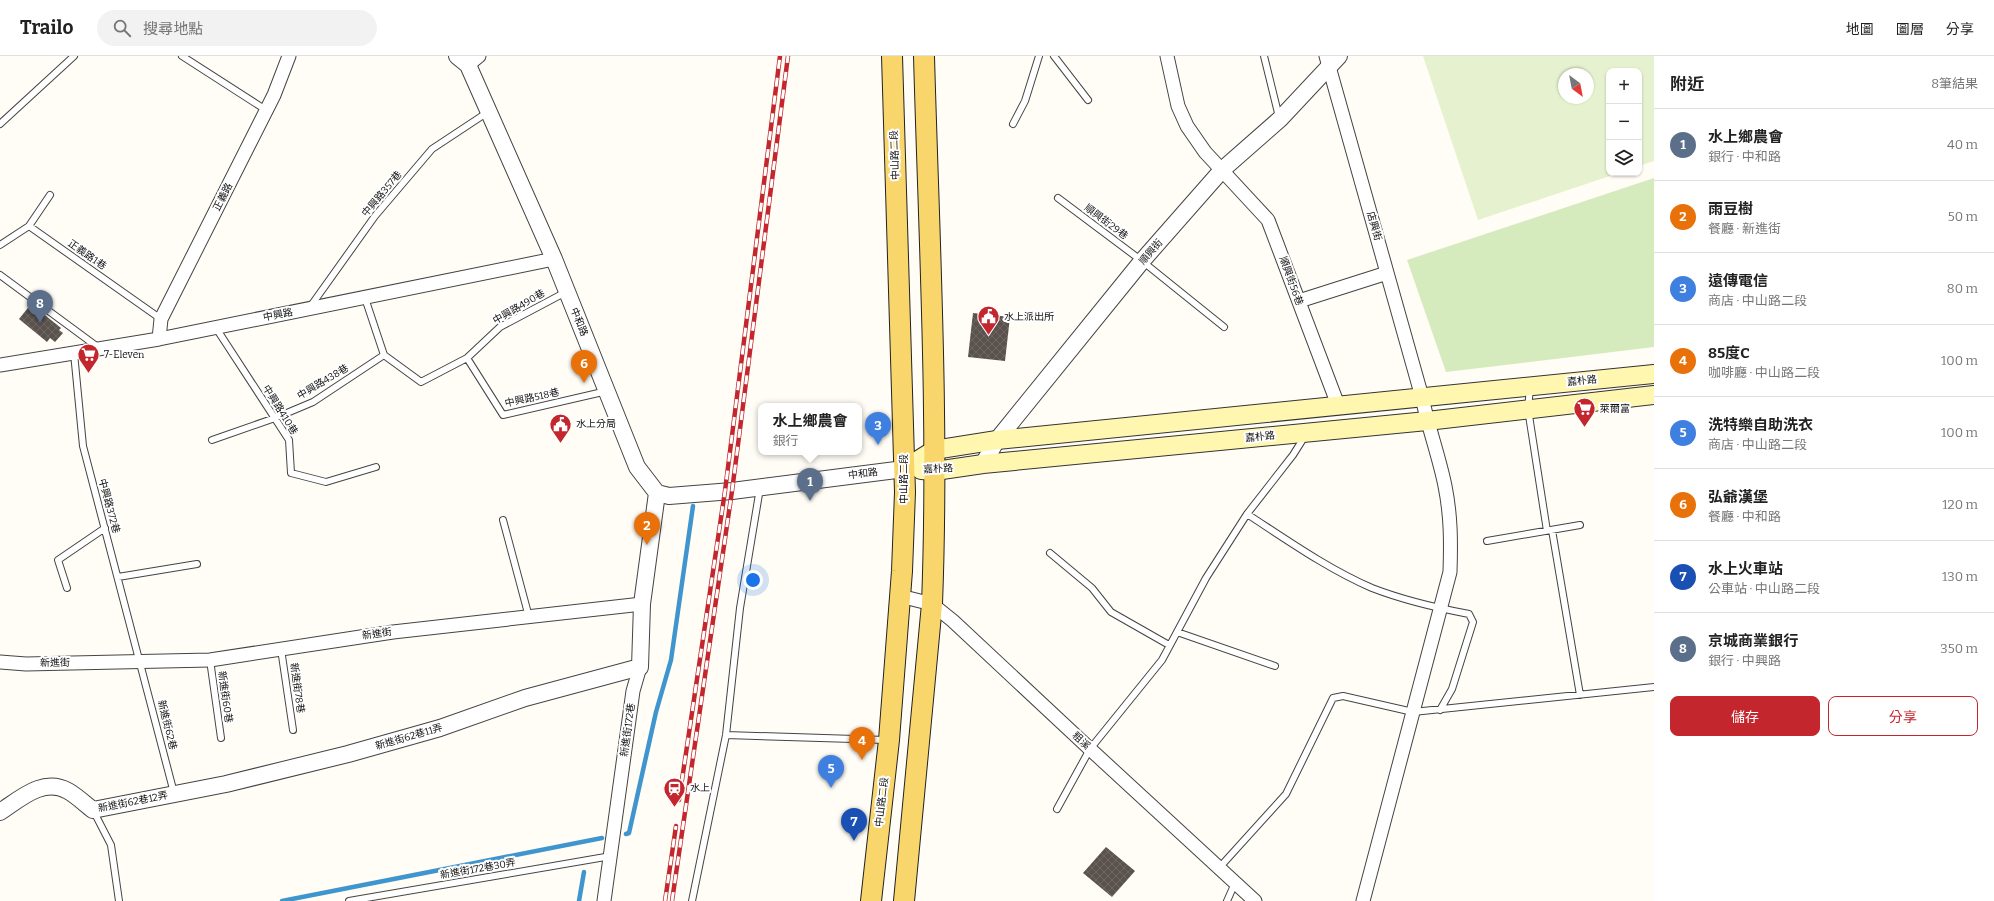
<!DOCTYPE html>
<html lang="zh-TW">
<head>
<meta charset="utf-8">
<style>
	body { margin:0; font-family:Bitter,"Noto Sans TC",serif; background:#f2f2f2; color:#222 }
	.controls { position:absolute; right:12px; top:12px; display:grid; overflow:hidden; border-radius:8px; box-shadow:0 1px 3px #0004 }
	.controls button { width:36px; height:36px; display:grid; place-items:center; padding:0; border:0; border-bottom:1px solid #e0e0e0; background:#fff; color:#222; font:20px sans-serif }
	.compass { position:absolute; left:1558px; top:12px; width:36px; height:36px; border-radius:50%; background:#fff; box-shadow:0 1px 3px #0004; rotate:148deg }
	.you { position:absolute; left:753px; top:524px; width:14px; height:14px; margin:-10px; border:3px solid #fff; border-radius:50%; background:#1a73e8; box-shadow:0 0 0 6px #1a73e833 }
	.badge { display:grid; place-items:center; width:26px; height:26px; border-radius:50%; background:#c4262e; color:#fff; font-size:13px; font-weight:700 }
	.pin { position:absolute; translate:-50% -33px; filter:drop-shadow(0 1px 2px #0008) }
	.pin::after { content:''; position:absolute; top:21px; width:14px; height:12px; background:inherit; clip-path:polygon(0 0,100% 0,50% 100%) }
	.popup { position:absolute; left:758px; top:347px; width:104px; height:52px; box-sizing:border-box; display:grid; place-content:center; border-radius:8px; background:#fff; filter:drop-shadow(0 1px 3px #0005); font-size:13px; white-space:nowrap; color:#767676 }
	.popup b { font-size:15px; color:#222 }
	.popup::after { content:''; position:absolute; left:50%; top:100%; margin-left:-8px; border:8px solid transparent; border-top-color:#fff }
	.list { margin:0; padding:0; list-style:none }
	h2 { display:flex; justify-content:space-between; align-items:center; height:52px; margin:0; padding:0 16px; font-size:17px }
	h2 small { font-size:13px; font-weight:400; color:#767676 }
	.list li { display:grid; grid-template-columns:26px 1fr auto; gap:12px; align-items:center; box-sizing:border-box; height:72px; padding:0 16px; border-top:1px solid #e0e0e0 }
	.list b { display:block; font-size:15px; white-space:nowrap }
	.list p { margin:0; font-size:13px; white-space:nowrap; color:#767676 }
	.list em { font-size:13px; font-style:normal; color:#767676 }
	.actions { display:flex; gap:8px; padding:12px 16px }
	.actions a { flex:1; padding:9px 0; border:1px solid #c4262e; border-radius:8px; text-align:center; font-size:14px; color:#c4262e }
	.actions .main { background:#c4262e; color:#fff }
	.icon { flex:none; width:22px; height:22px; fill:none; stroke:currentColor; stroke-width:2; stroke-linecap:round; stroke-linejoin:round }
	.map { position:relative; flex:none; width:1654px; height:845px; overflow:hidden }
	header { display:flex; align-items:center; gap:24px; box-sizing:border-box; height:56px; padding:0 20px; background:#fff; border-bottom:1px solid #e0e0e0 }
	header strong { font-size:19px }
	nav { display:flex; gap:22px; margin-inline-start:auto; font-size:14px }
	.search { width:280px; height:36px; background:#f2f2f2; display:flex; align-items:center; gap:10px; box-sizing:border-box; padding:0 14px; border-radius:22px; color:#767676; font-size:15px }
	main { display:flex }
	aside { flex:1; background:#fff }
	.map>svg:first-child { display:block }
</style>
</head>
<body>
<header>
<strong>Trailo</strong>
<div class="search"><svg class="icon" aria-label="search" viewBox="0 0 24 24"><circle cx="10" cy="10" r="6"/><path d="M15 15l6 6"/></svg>搜尋地點</div>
<nav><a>地圖</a><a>圖層</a><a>分享</a></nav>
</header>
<main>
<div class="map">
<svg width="1654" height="845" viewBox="0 0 1654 845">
	<defs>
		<pattern id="building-cross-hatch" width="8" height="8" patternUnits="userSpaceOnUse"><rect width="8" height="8" fill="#5a524d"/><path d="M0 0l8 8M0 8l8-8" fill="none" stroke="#6d6662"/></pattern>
	</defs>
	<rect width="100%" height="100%" fill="#fffdf5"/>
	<path fill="#d5ebbd" d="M1654 122V291L1446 316 1407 204Z"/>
	<path fill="#e6f2cf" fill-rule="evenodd" d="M1423 0H1654V105L1639 110V15H1609V117H1619L1478 164ZM1564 18H1588V42H1564Z"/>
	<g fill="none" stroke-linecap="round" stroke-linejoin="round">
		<path stroke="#3f96cf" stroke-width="4.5" d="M626 778 629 777 656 656 671 604 693 450
			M282 845 602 782
			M579 845 584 816"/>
	</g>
	<path fill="url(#building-cross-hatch)" d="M31 248 61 272 59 274 63 277 55 286 50 282 47 286 19 263Z
		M973 257 1010 261 1005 305 968 301Z
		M1106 791 1135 815 1112 841 1083 817Z"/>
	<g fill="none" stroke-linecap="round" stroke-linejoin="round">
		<defs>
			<path id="service" d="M182 0 266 54
				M1054 0 1088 44
				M1264 0 1279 61
				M0 68 74 0
				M1013 68 1025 45 1039 0
				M1058 142 1142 205 1224 271
				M29 170 50 139
				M0 189 29 170 161 263
				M0 219 99 292
				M310 251 375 160 432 93 488 56
				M216 272 289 384 291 417 326 426 376 411
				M74 297 83 390 174 737
				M384 299 421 326 467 302 500 271 566 236
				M467 302 503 359 607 335
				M1530 332 1528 353 1547 475
				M212 384 275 362 313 346 384 299 365 242
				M1247 458C1287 484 1328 513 1372 532 1403 544 1437 552 1469 558L1473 566 1452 633 1440 654
				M503 464 529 561
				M1552 474 1580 639
				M1487 485 1580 469
				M1050 497 1092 532 1111 556 1169 589
				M118 521 197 508
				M67 532 58 504 105 472
				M1177 576 1275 610
				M281 593 293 674
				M210 604 221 682
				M726 679 886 684
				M1057 753 1090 693 1162 604 1206 522 1247 458 1293 399 1305 380
				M94 756 111 789 119 845
				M1219 812 1286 738 1333 642 1343 640 1413 656 1654 631
				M349 845 611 800
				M692 845 726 679 740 552 760 432
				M1227 845 1235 827"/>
			<path id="minor" d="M1167 0 1178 50 1187 70 1205 96 1268 164 1338 349
				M1326 0 1422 341C1428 371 1439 400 1445 430 1451 460 1451 486 1450 516L1363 845
				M468 9 479 0
				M1299 245 1387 217
				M159 283 161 263 274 39 289 0
				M0 309 159 283 554 203
				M900 540 932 548 953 565 1090 693 1255 845
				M0 606 26 608 210 604 393 576 642 548
				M604 845 633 635 640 611"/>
			<path id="tertiary" d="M457 0 468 9 554 203 637 411 657 437 669 440 732 435 904 413
				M983 408 997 384 1142 205 1222 114 1280 63 1339 0
				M0 756C20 743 43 721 68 735 77 740 85 748 93 754L226 728 348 698 440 672 525 642 640 611 642 548 657 437"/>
			<path id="secondary" d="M904 413 934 394 997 384 1654 318
				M921 414 935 415 983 408 1427 365 1654 339"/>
			<path id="primary" d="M871 845 889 684 902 515 905 436 892 0
				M904 845 932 548C939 365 929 182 924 0"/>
		</defs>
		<use href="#service" stroke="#444" stroke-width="8"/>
		<use href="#minor" stroke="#444" stroke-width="15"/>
		<use href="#tertiary" stroke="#444" stroke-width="18"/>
		<use href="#secondary" stroke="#333" stroke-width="20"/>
		<use href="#primary" stroke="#222" stroke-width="22"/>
		<use href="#service" stroke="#fff" stroke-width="6"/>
		<use href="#minor" stroke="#fff" stroke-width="13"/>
		<use href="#tertiary" stroke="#fff" stroke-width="16"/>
		<use href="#secondary" stroke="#fff6b0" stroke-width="18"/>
		<use href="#primary" stroke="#f9d66b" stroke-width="20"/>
		<defs>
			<path id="rail" d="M679 744 725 435 780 0
				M665 845 676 770
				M672 845 732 435 788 0"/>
		</defs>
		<use href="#rail" stroke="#c4262e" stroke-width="4.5"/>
		<use href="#rail" stroke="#fff" stroke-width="3" stroke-dasharray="9" stroke-linecap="butt"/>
	</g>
	<defs>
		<symbol id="civic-pin" viewBox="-11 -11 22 30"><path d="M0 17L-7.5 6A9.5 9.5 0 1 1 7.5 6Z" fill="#c4262e" stroke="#fff"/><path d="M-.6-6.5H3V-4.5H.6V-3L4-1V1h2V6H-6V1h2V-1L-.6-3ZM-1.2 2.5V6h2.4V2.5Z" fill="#fff"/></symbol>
		<symbol id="supermarket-pin" viewBox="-11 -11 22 30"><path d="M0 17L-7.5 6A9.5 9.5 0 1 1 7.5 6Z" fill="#c4262e" stroke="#fff"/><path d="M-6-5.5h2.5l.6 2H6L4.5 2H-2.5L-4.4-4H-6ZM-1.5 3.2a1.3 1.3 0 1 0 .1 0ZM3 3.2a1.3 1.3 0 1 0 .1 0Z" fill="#fff"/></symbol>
		<symbol id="station-pin" viewBox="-11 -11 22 30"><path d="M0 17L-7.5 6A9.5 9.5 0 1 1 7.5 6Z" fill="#c4262e" stroke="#fff"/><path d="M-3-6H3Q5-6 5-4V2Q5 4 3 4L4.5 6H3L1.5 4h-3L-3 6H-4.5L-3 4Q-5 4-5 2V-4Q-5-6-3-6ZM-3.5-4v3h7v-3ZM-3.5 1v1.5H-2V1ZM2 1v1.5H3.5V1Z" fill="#fff"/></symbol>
	</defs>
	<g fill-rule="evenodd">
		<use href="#civic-pin" x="976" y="248" width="25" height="34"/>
		<use href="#supermarket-pin" x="76" y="286" width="25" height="34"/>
		<use href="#supermarket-pin" x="1572" y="340" width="25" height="34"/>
		<use href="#civic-pin" x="548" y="356" width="25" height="34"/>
		<use href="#station-pin" x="662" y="720" width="25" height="34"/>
	</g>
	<g text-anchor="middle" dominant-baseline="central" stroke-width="4" stroke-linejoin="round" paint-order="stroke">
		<g font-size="10" fill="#111" stroke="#fff">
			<text transform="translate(895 99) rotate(-92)">中山路二段</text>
			<text transform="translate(382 138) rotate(-50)">中興路357巷</text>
			<text transform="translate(223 141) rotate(-63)">正義路</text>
			<text transform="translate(1106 166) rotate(37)">順興街29巷</text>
			<text transform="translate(1374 170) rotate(74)">店興街</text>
			<text transform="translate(1151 196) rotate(-49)">順興街</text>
			<text transform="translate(87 199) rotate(35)">正義路1巷</text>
			<text transform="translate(1291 225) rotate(70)">順興街56巷</text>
			<text transform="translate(519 251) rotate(-30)">中興路490巷</text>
			<text transform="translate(278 259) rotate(-11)">中興路</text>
			<text transform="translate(579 266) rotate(68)">中和路</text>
			<text transform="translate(1582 325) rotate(-6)">嘉朴路</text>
			<text transform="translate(323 326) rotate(-31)">中興路438巷</text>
			<text transform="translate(532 342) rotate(-12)">中興路518巷</text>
			<text transform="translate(280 354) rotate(58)">中興路410巷</text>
			<text transform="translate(1260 381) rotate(-6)">嘉朴路</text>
			<text transform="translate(938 413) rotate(-3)">嘉朴路</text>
			<text transform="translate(863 418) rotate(-7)">中和路</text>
			<text transform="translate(904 423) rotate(-90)">中山路二段</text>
			<text transform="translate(109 450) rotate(75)">中興路372巷</text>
			<text transform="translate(377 578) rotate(-8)">新進街</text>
			<text transform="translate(55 607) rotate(-1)">新進街</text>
			<text transform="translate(297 632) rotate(82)">新進街78巷</text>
			<text transform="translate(225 641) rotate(82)">新進街60巷</text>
			<text transform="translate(167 669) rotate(76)">新進街62巷</text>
			<text transform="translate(628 674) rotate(-82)">新進街172巷</text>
			<text transform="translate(409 681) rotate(-16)">新進街62巷11弄</text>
			<text transform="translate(1081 685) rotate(43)">粗溪</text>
			<text transform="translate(133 746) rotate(-11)">新進街62巷12弄</text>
			<text transform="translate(882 746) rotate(-83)">中山路二段</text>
			<text transform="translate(478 813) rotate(-10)">新進街172巷30弄</text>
		</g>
		<g font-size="10" fill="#111" stroke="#fff" text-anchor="start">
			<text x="1004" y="261">水上派出所</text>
			<text x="104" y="299">7-Eleven</text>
			<text x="1600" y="353">萊爾富</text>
			<text x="576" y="368">水上分局</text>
			<text x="690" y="732">水上</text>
		</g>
	</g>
</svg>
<div class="controls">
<button>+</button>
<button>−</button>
<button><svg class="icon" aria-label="layers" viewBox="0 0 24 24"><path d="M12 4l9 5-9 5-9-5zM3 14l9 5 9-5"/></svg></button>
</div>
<svg class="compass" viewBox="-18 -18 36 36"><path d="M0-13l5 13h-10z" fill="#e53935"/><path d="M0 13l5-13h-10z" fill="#767676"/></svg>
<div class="you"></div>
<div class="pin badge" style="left:810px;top:445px;background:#5c6f8a">1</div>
<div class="popup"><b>水上鄉農會</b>銀行</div>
<div class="pin badge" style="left:647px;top:489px;background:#e8710a">2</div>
<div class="pin badge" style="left:878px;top:389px;background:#3f7fe0">3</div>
<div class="pin badge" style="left:862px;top:704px;background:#e8710a">4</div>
<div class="pin badge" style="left:831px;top:732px;background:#3f7fe0">5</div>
<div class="pin badge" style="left:584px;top:327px;background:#e8710a">6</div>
<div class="pin badge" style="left:854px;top:785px;background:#1a4fb4">7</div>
<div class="pin badge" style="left:40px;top:267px;background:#5c6f8a">8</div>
</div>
<aside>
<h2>附近<small>8筆結果</small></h2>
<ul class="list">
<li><span class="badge" style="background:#5c6f8a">1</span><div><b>水上鄉農會</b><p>銀行 · 中和路</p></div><em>40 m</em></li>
<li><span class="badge" style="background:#e8710a">2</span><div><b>雨豆樹</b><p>餐廳 · 新進街</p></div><em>50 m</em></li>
<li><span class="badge" style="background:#3f7fe0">3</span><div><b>遠傳電信</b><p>商店 · 中山路二段</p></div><em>80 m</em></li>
<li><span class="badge" style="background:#e8710a">4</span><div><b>85度C</b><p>咖啡廳 · 中山路二段</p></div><em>100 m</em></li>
<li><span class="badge" style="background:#3f7fe0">5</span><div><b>洗特樂自助洗衣</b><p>商店 · 中山路二段</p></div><em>100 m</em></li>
<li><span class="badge" style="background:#e8710a">6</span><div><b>弘爺漢堡</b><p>餐廳 · 中和路</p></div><em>120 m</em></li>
<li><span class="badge" style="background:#1a4fb4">7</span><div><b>水上火車站</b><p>公車站 · 中山路二段</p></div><em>130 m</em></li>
<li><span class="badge" style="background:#5c6f8a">8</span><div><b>京城商業銀行</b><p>銀行 · 中興路</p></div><em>350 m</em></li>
</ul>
<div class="actions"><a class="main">儲存</a><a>分享</a></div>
</aside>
</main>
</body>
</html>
